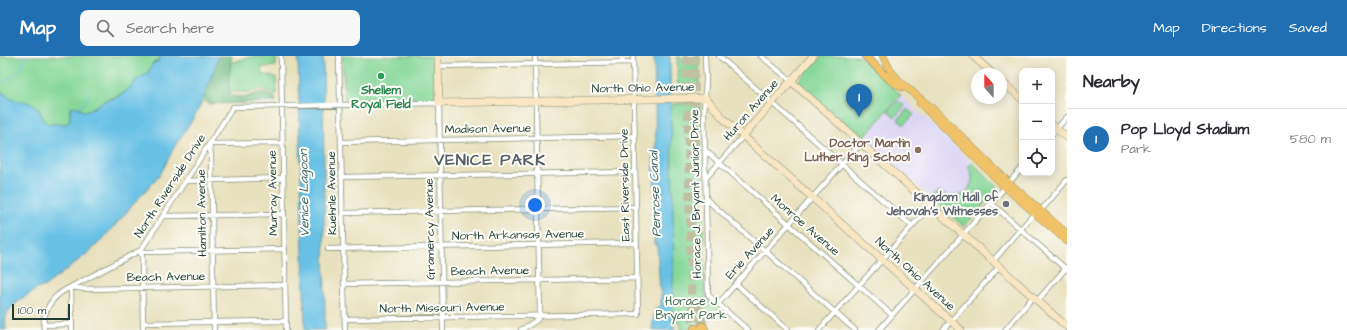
<!DOCTYPE html>
<html lang="en">
<head>
<meta charset="utf-8">
<style>
	body { margin:0; font-family:"Architects Daughter",sans-serif; background:#f7f7f7; color:#2b2b33 }
	.controls { position:absolute; right:12px; top:12px; display:grid; overflow:hidden; border-radius:8px; box-shadow:0 2px 10px #0003 }
	.controls button { width:36px; height:36px; display:grid; place-items:center; padding:0; border:0; border-bottom:1px solid #e1e1e2; background:#fff; color:#2b2b33; font:20px sans-serif }
	.compass { position:absolute; left:971px; top:12px; width:36px; height:36px; border-radius:50%; background:#fff; box-shadow:0 2px 10px #0003; rotate:339deg }
	.scale { position:absolute; left:12px; bottom:10px; width:58px; box-sizing:border-box; padding-left:4px; border:2px solid #1f3d34; border-top:0; font-size:11px; line-height:14px; white-space:nowrap; color:#1f3d34; -webkit-text-stroke:3px #fdfcf7; paint-order:stroke }
	.you { position:absolute; left:535px; top:149px; width:14px; height:14px; margin:-10px; border:3px solid #fff; border-radius:50%; background:#1a73e8; box-shadow:0 0 0 6px #1a73e833 }
	.badge { display:grid; place-items:center; width:26px; height:26px; border-radius:50%; background:#1f6fb2; color:#fff; font-size:13px; font-weight:700 }
	.pin { position:absolute; translate:-50% -33px; filter:drop-shadow(0 1px 2px #0008) }
	.pin::after { content:''; position:absolute; top:21px; width:14px; height:12px; background:inherit; clip-path:polygon(0 0,100% 0,50% 100%) }
	.list { margin:0; padding:0; list-style:none }
	h2 { display:flex; justify-content:space-between; align-items:center; height:52px; margin:0; padding:0 16px; font-size:17px }
	h2 small { font-size:13px; font-weight:400; color:#7c7c81 }
	.list li { display:grid; grid-template-columns:26px 1fr auto; gap:12px; align-items:center; box-sizing:border-box; height:60px; padding:0 16px; border-top:1px solid #e1e1e2 }
	.list b { display:block; font-size:15px; white-space:nowrap }
	.list p { margin:0; font-size:13px; white-space:nowrap; color:#7c7c81 }
	.list em { font-size:13px; font-style:normal; color:#7c7c81 }
	.icon { flex:none; width:22px; height:22px; fill:none; stroke:currentColor; stroke-width:2; stroke-linecap:round; stroke-linejoin:round }
	.map { position:relative; flex:none; width:1067px; height:274px; overflow:hidden }
	header { display:flex; align-items:center; gap:24px; box-sizing:border-box; height:56px; padding:0 20px; background:#1f6fb2; color:#fff }
	header strong { font-size:19px }
	nav { display:flex; gap:22px; margin-inline-start:auto; font-size:14px }
	.search { width:280px; height:36px; background:#f7f7f7; display:flex; align-items:center; gap:10px; box-sizing:border-box; padding:0 14px; border-radius:8px; color:#7c7c81; font-size:15px }
	main { display:flex }
	aside { flex:1; background:#fff }
	.map>svg:first-child { display:block }
</style>
</head>
<body>
<header>
<strong>Map</strong>
<div class="search"><svg class="icon" aria-label="search" viewBox="0 0 24 24"><circle cx="10" cy="10" r="6"/><path d="M15 15l6 6"/></svg>Search here</div>
<nav><a>Map</a><a>Directions</a><a>Saved</a></nav>
</header>
<main>
<div class="map">
<svg width="1067" height="274" viewBox="0 0 1067 274">
	<rect width="100%" height="100%" fill="#fdfcf7"/>
	<filter id="ink" filterUnits="userSpaceOnUse"><feTurbulence type="fractalNoise" baseFrequency=".025" numOctaves="2"/><feDisplacementMap in="SourceGraphic" scale="8" xChannelSelector="R" yChannelSelector="G"/><feConvolveMatrix kernelMatrix="1 2 1 2 8 2 1 2 1" color-interpolation-filters="sRGB"/></filter>
	<filter id="wash" filterUnits="userSpaceOnUse"><feTurbulence type="fractalNoise" baseFrequency=".012" numOctaves="4" result="noise"/><feDisplacementMap in="SourceGraphic" scale="16" xChannelSelector="R" yChannelSelector="G"/><feGaussianBlur stdDeviation="0.9" result="paint"/><feColorMatrix in="noise" values="0 0 0 0 0 0 0 0 0 0 0 0 0 0 0 0 0 1.4 0 .05"/><feComposite in="paint" operator="in"/></filter>
	<g filter="url(#wash)">
		<rect width="100%" height="100%" fill="#e8e1bd"/>
		<path fill="#ddd5f6" d="M901 39 998 132 964 171 863 82Z"/>
		<path fill="#86d798" stroke="#528a66" d="M0 0H160V4L153 7 148 18 135 25 132 30 125 36 118 40 106 44 87 55H83L79 51H72L70 53V61L68 68C63 67 55 69 50 68 40 65 42 56 37 52 29 46 21 47 13 44 8 42 7 38 0 36Z
			M254 0H276V10L262 11 261 18 276 21 277 38 261 33 250 36H230L228 30 230 7Z
			M342 0H435V40L431 42 345 44Z
			M677 0H680V2L689 5 696 0H699V34H678Z
			M821 0H859L901 39 863 82 798 28V25Z
			M898 45 905 50 895 61 888 55Z
			M682 47 698 48 700 51 705 235 708 243 719 254 707 266 685 274H681V268L672 262 670 49Z
			M907 53 914 59 904 69 898 64Z
			M972 106 998 132 964 171 931 142 938 135C960 151 981 128 968 110Z"/>
		<path fill="#6cb880" stroke="#467a5a" d="M219 0H232C230 14 227 25 231 40L246 41 261 36 275 41 276 46 208 48 203 43Z"/>
		<path fill="#68c1e5" stroke="#447f8c" d="M160 0H219L203 43 196 58 176 88 161 117 101 185 88 197 45 230C36 232 16 246 10 253 5 258 5 268 6 274H0V36C8 39 8 41 13 44 16 45 20 45 22 45 33 47 41 53 42 63L48 68H67L70 64V53L76 50 83 55H88L106 44 115 42 125 36 132 30 136 24 148 17 152 8 159 5Z
			M298 0H323L325 274H305Z
			M654 0H670C670 87 676 175 672 262L675 274H652L655 253 661 250V236L660 235 657 188H654V183L657 182 653 94 656 90Z"/>
		<g fill="none" stroke-linecap="round" stroke-linejoin="round">
			<path stroke="#68c1e5" stroke-width="1" d="M0 30C11 16 21 21 25 0
				M80 52 81 48 84 49 86 46 89 33"/>
		</g>
	</g>
	<g filter="url(#ink)">
		<g fill="none" stroke-linecap="round" stroke-linejoin="round">
			<path stroke="#c0c0a2" stroke-width="9" stroke-dasharray="9 4.5" stroke-linecap="butt" d="M687 0 692 250 695 273
				M694 0 695 90
				M698 247 703 271"/>
			<defs>
				<path id="street" d="M281 0 286 274
					M339 0 345 274
					M535 0 540 260
					M705 0 706 24 704 56 708 237 709 240 748 274
					M719 0 912 170
					M761 0 791 25
					M438 10 633 6
					M1052 78 1067 61
					M341 86 634 80
					M705 94 892 259
					M342 121 635 116
					M706 122 743 80
					M185 125 283 122
					M706 143 855 274
					M991 147 1067 214
					M342 157 636 151
					M163 160 284 158
					M328 193 636 187
					M140 195 146 196 285 193
					M140 195 142 200 143 274
					M993 205 1032 160 1043 152 1067 124
					M344 228 637 222
					M736 228 788 274
					M1037 245 1067 211
					M718 248 861 87
					M345 263 638 258 633 0
					M143 267 286 265
					M44 269 72 268
					M44 274C42 256 51 241 67 233L141 194 233 51 439 47 443 274
					M72 274 71 231 85 233 285 229
					M214 274 211 99 209 88 283 87
					M521 274 537 264 540 260
					M819 274 931 149
					M879 274 1022 112
					M943 274 999 211
					M1005 274 1033 241"/>
				<path id="secondary" d="M438 0 439 47 706 42 724 63 961 274
					M973 0 993 18
					M791 25 1067 271
					M1001 25 1022 43
					M1052 69 1067 82
					M743 80 813 0"/>
				<path id="primary" d="M865 0 889 23 901 31
					M883 0 890 14 900 26 935 55 1009 127 1067 178
					M920 47 1003 129 1067 185"/>
				<path id="highway" d="M703 271 704 274
					M695 273 696 274"/>
			</defs>
			<use href="#street" stroke="#848f78" stroke-width="6"/>
			<use href="#secondary" stroke="#848f78" stroke-width="8"/>
			<use href="#primary" stroke="#848f78" stroke-width="8"/>
			<use href="#highway" stroke="#848f78" stroke-width="10"/>
			<use href="#street" stroke="#fff" stroke-width="4.5"/>
			<use href="#secondary" stroke="#f9e7c3" stroke-width="7"/>
			<use href="#primary" stroke="#f1c369" stroke-width="7"/>
			<use href="#highway" stroke="#f1c369" stroke-width="9"/>
		</g>
	</g>
	<circle fill="#2e9e5b" stroke="#fdfcf7" stroke-width="1.5" cx="381" cy="20" r="4"/>
	<circle fill="#8d6e63" stroke="#fdfcf7" stroke-width="1.5" cx="918" cy="94" r="4"/>
	<circle fill="#6b7280" stroke="#fdfcf7" stroke-width="1.5" cx="1006" cy="148" r="4"/>
	<g text-anchor="middle" dominant-baseline="central" stroke-width="4" stroke-linejoin="round" paint-order="stroke">
		<g font-size="12" fill="#1f3d34" stroke="#fdfcf7">
			<text transform="translate(643 32) rotate(-1)">North Ohio Avenue</text>
			<text transform="translate(751 54) rotate(-49)">Huron Avenue</text>
			<text transform="translate(488 73) rotate(-1)">Madison Avenue</text>
			<text transform="translate(625 129) rotate(-91)">East Riverside Drive</text>
			<text transform="translate(170 130) rotate(-57)">North Riverside Drive</text>
			<text transform="translate(273 137) rotate(-91)">Murray Avenue</text>
			<text transform="translate(332 137) rotate(-91)">Kuehnle Avenue</text>
			<text transform="translate(696 138) rotate(-91)">Horace J. Bryant Junior Drive</text>
			<text transform="translate(202 157) rotate(-91)">Hamilton Avenue</text>
			<text transform="translate(805 169) rotate(41)">Monroe Avenue</text>
			<text transform="translate(430 173) rotate(-91)">Gramercy Avenue</text>
			<text transform="translate(518 179) rotate(-1)">North Arkansas Avenue</text>
			<text transform="translate(750 197) rotate(-48)">Erie Avenue</text>
			<text transform="translate(490 215) rotate(-1)">Beach Avenue</text>
			<text transform="translate(915 218) rotate(42)">North Ohio Avenue</text>
			<text transform="translate(166 221) rotate(-1)">Beach Avenue</text>
			<text transform="translate(442 252) rotate(-1)">North Missouri Avenue</text>
		</g>
		<g font-size="12" font-weight="bold" fill="#27864d" stroke="#fdfcf7">
			<text x="381" y="34">Shellem<tspan x="381" dy="14">Royal Field</tspan></text>
		</g>
		<g font-size="12" font-weight="bold" fill="#785e54" stroke="#fdfcf7" text-anchor="end">
			<text x="910" y="87">Doctor Martin<tspan x="910" dy="14">Luther King School</tspan></text>
		</g>
		<g font-size="12" font-weight="bold" fill="#5b616d" stroke="#fdfcf7" text-anchor="end">
			<text x="998" y="141">Kingdom Hall of<tspan x="998" dy="14">Jehovah's Witnesses</tspan></text>
		</g>
		<g font-size="12" fill="#39644d" stroke="#fdfcf7">
			<text x="691" y="245">Horace J<tspan x="691" dy="14">Bryant Park</tspan></text>
		</g>
		<g font-size="13" font-style="italic" fill="#315e60" stroke="#fdfcf7">
			<text transform="translate(304 137) rotate(-91)">Venice Lagoon</text>
			<text transform="translate(655 138) rotate(-92)">Penrose Canal</text>
		</g>
		<g font-size="16" font-weight="bold" letter-spacing="1" fill="#545e64" stroke="#fdfcf7">
			<text x="490" y="104">VENICE PARK</text>
		</g>
	</g>
</svg>
<div class="controls">
<button>+</button>
<button>−</button>
<button><svg class="icon" aria-label="locate" viewBox="0 0 24 24"><circle cx="12" cy="12" r="6"/><path d="M12 2v4M12 18v4M2 12h4M18 12h4"/></svg></button>
</div>
<svg class="compass" viewBox="-18 -18 36 36"><path d="M0-13l5 13h-10z" fill="#e53935"/><path d="M0 13l5-13h-10z" fill="#7c7c81"/></svg>
<div class="scale">100 m</div>
<div class="you"></div>
<div class="pin badge" style="left:859px;top:61px">1</div>
</div>
<aside>
<h2>Nearby<small></small></h2>
<ul class="list">
<li><span class="badge">1</span><div><b>Pop Lloyd Stadium</b><p>Park</p></div><em>580 m</em></li>
</ul>
</aside>
</main>
</body>
</html>
